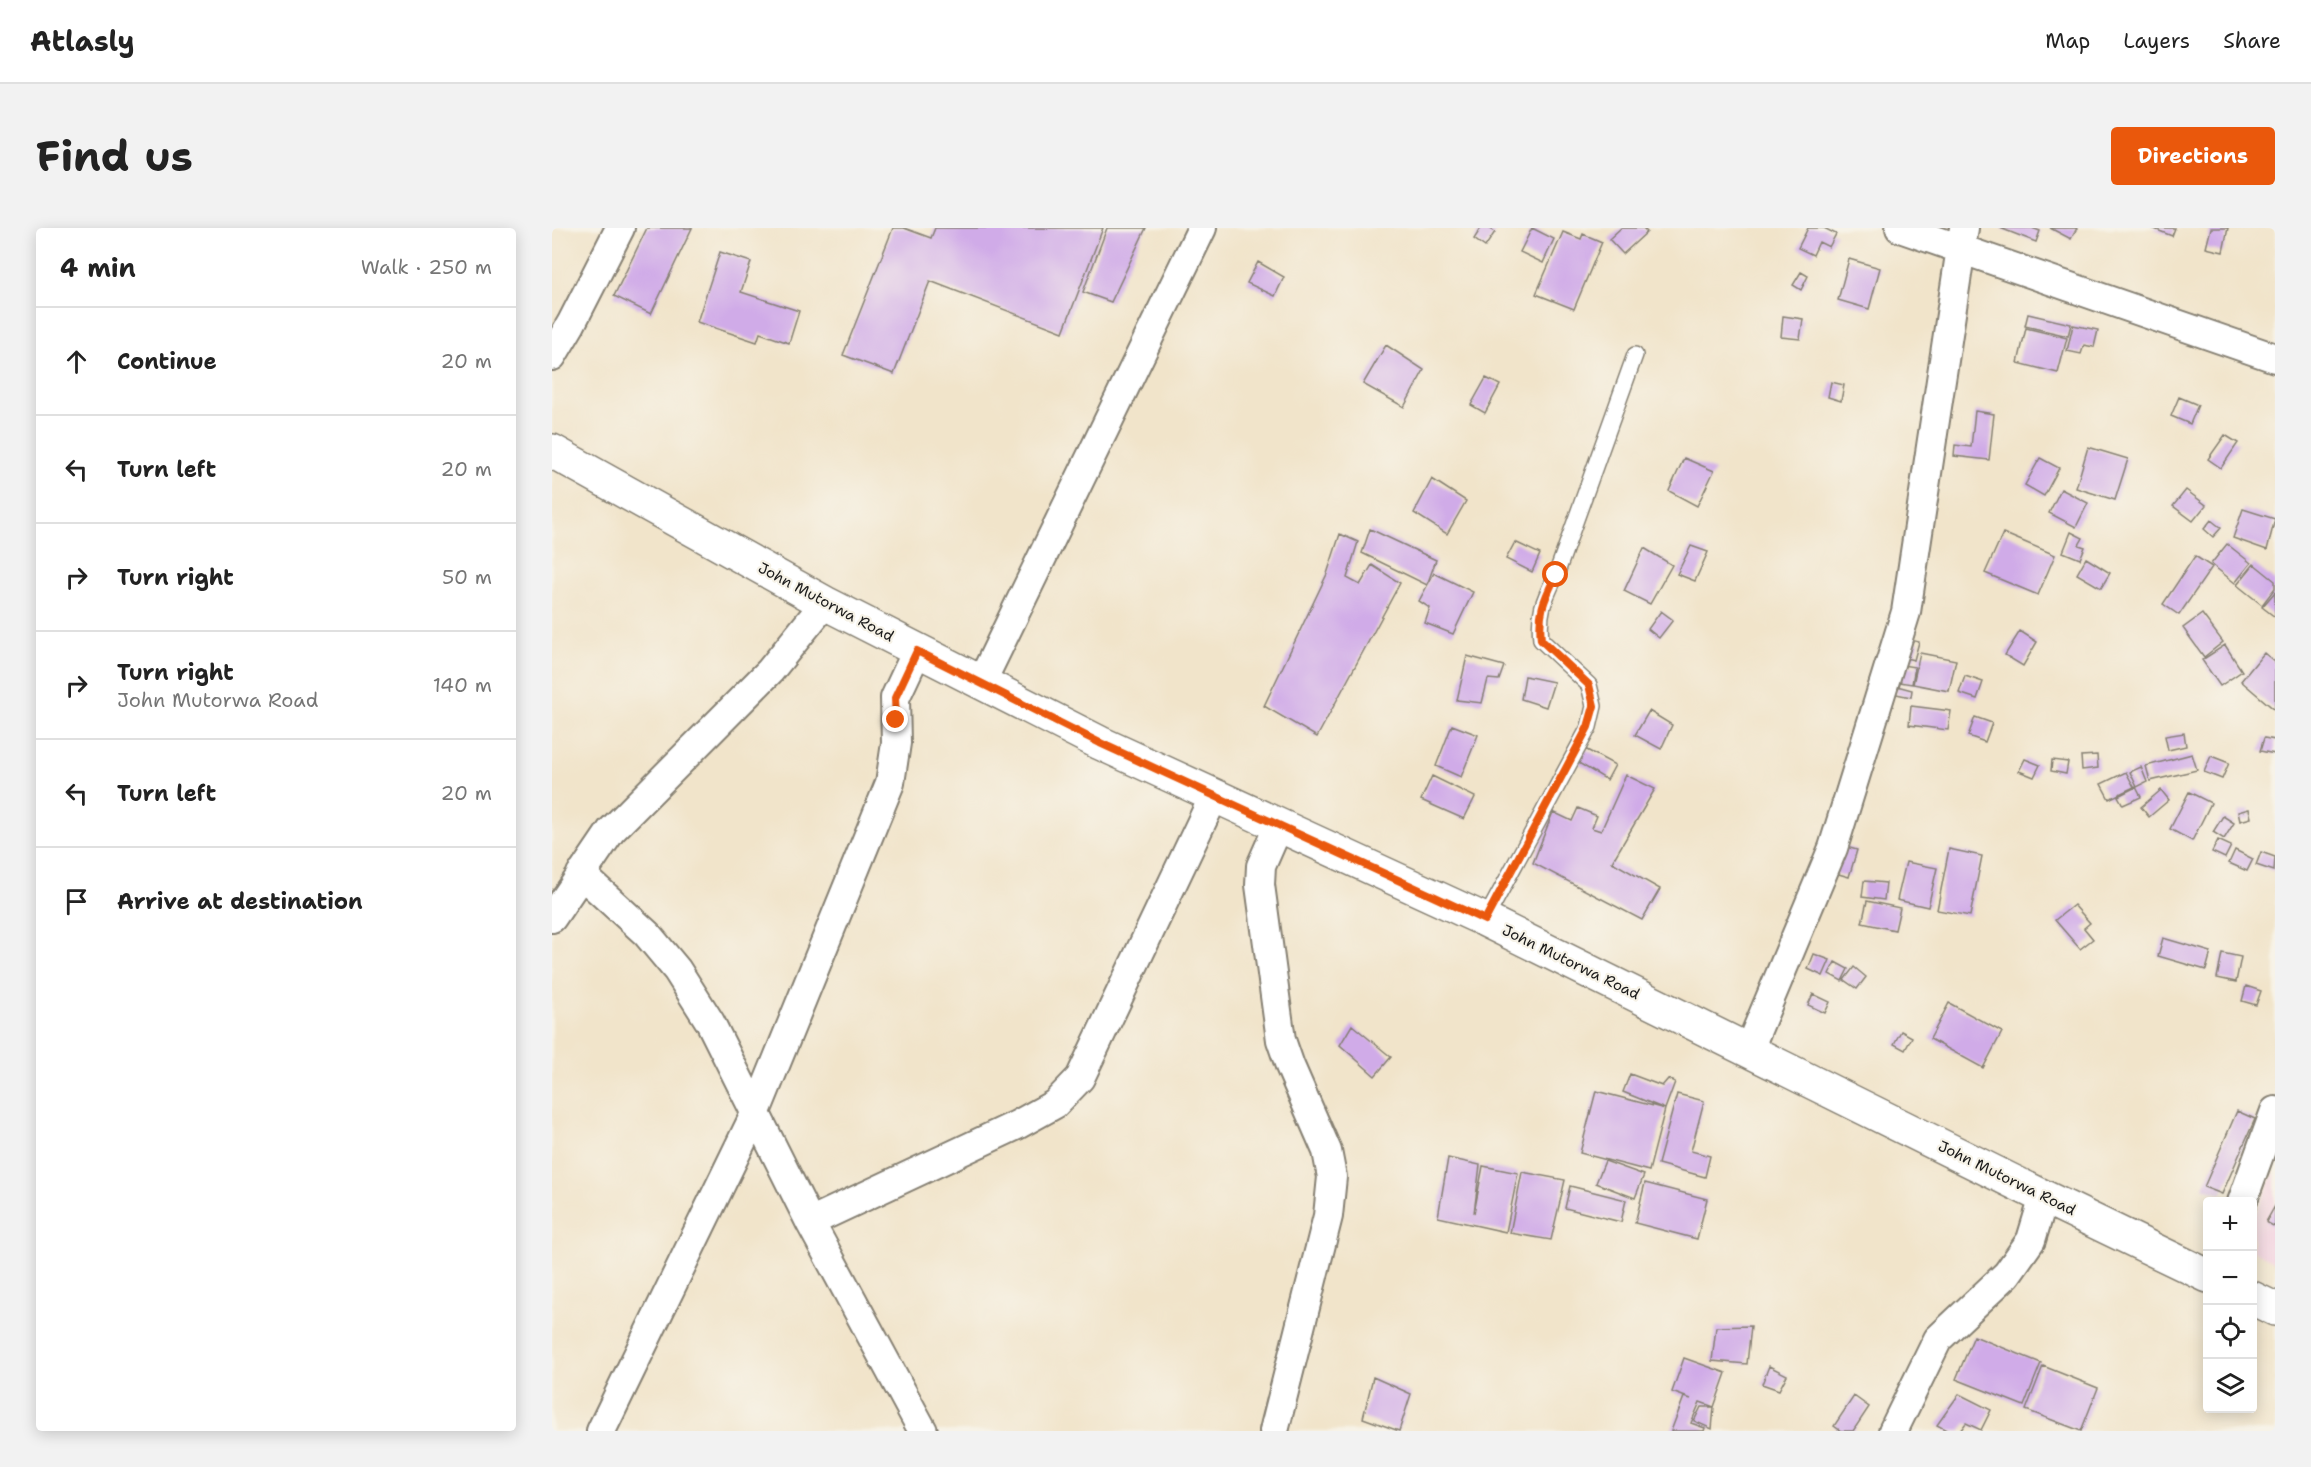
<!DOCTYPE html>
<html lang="en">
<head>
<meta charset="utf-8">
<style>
	body { margin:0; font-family:"Shantell Sans",sans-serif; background:#f2f2f2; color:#222 }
	.controls { position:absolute; right:18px; bottom:18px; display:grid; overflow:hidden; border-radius:6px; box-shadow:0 3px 15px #0003 }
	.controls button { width:54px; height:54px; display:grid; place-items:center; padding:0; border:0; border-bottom:2px solid #e0e0e0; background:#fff; color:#222; font:30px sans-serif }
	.stop { position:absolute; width:18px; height:18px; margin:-14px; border:4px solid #ea580c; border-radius:50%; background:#fff }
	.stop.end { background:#ea580c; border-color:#fff; box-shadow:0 2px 6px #0008 }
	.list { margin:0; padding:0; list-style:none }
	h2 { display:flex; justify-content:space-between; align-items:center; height:78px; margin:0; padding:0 24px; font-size:26px }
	h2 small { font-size:20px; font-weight:400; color:#767676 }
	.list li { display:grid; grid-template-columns:39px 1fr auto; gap:18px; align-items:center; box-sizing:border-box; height:108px; padding:0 24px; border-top:2px solid #e0e0e0 }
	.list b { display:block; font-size:22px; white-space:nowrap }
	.list p { margin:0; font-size:20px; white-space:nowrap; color:#767676 }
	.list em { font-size:20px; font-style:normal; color:#767676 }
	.icon { flex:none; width:33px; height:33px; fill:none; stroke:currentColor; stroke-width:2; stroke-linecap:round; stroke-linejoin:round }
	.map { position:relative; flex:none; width:1723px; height:1203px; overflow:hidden; border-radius:6px }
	header { display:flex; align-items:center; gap:36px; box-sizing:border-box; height:84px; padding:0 30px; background:#fff; border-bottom:2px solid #e0e0e0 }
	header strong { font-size:28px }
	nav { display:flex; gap:33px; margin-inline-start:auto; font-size:21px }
	.intro { display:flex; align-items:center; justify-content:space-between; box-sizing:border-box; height:144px; padding:0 36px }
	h1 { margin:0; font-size:42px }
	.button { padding:15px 27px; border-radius:6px; background:#ea580c; color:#fff; font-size:21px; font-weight:700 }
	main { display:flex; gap:36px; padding:0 36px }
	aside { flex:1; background:#fff; border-radius:6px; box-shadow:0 3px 15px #0003 }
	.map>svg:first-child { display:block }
</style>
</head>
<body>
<header>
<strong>Atlasly</strong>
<nav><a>Map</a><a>Layers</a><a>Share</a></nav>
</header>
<div class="intro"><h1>Find us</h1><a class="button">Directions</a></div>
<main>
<aside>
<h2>4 min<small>Walk · 250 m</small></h2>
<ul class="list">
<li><svg class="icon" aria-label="ahead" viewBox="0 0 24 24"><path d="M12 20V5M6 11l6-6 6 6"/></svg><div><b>Continue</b></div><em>20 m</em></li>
<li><svg class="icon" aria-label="left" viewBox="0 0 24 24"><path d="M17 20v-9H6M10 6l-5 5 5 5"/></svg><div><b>Turn left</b></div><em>20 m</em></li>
<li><svg class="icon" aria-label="right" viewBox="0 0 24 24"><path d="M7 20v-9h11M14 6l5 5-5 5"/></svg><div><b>Turn right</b></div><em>50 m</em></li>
<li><svg class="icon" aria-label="right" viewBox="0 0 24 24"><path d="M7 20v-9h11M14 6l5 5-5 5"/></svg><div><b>Turn right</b><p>John Mutorwa Road</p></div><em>140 m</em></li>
<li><svg class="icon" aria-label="left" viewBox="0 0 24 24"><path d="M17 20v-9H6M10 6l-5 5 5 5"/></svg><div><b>Turn left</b></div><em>20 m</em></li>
<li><svg class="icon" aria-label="arrive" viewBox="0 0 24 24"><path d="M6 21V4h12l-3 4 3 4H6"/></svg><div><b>Arrive at destination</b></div></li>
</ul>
</aside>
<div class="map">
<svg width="1723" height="1203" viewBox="0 0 1723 1203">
	<rect width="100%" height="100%" fill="#f7f3e8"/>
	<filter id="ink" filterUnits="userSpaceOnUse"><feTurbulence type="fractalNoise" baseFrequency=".0167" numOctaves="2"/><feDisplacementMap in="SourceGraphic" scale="12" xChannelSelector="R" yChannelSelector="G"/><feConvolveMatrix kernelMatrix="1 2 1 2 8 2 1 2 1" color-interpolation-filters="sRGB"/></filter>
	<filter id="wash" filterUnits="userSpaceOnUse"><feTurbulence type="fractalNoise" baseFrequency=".008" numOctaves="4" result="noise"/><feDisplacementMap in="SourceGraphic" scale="24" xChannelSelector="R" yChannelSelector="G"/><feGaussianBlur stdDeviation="1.35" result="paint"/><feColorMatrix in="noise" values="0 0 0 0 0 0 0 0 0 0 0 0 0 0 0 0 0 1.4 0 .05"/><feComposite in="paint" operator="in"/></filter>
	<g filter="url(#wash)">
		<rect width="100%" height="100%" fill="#f1e4ca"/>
		<path fill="#f3cfe0" d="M1723 943V1034L1701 1022V992Z"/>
		<g id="blocks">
			<path fill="#d0abe8" d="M95 0H140L99 86 62 68Z
				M341 0H352L379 10 383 0H551L511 104 378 53 342 146 291 127Z
				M555 0H594L559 74 531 64Z
				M929 0H937L943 4 933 19 922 11Z
				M980 0 1002 11 991 35 968 24Z
				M1069 0H1091L1095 4 1071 26 1057 11Z
				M1256 0H1272L1284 6 1277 19 1267 14 1261 27 1246 20Z
				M1448 0H1480L1488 3 1484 14Z
				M1498 0H1525L1519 11Z
				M1600 0H1623L1620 8Z
				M1659 0H1676L1671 24 1654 20Z
				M1011 4 1029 11 1031 6 1050 14 1022 81 984 66Z
				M168 24 199 34 189 64 247 83 237 115 208 105 205 114 145 94Z
				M1297 31 1328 40 1317 81 1286 72Z
				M706 34 732 49 723 68 695 55Z
				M1249 44 1256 48 1249 62 1241 57Z
				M1476 86 1519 96 1516 108 1473 98Z
				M1231 88 1251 91 1248 111 1229 109Z
				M1521 97 1546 102 1542 119 1532 117 1529 126 1515 123Z
				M1474 100 1515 110 1506 145 1466 135Z
				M834 117 872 142 852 179 811 156Z
				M934 150 948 157 933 185 919 177Z
				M1279 154 1292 157 1289 173 1276 169Z
				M1627 169 1646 177 1638 196 1619 188Z
				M1423 183 1442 186 1437 232 1402 228 1403 217 1419 219Z
				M1673 207 1686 215 1669 240 1656 231Z
				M1536 219 1576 231 1563 272 1524 260Z
				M1132 230 1162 243 1145 278 1117 263Z
				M1488 230 1507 240 1492 268 1473 257Z
				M880 251 914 273 895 306 862 285Z
				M1509 261 1536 275 1524 299 1497 285Z
				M1634 262 1654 277 1641 293 1621 278Z
				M1691 281 1723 291 1715 322 1681 310Z
				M1659 292 1669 300 1661 309 1652 301Z
				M818 301 884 332 875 357 810 325Z
				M1519 304 1531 310 1527 317 1533 319 1528 331 1511 324Z
				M1451 305 1503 327 1486 367 1433 345Z
				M788 306 806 314 795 350 808 357 820 337 848 355 765 509 712 478 775 346Z
				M963 314 988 326 980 344 954 331Z
				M1675 316 1699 335 1683 355 1659 336Z
				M1139 318 1156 324 1143 353 1125 346Z
				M1092 320 1120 337 1098 376 1072 363Z
				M1643 328 1660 339 1627 387 1611 376Z
				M1534 330 1558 345 1549 360 1525 346Z
				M1702 336 1723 353V360L1710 377 1685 357Z
				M882 345 921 364 901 406 873 395 878 380 867 373Z
				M1723 364V389L1710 379Z
				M1109 383 1121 392 1107 410 1096 401Z
				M1650 386 1671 414 1652 429 1631 400Z
				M1468 403 1485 414 1471 438 1453 427Z
				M1350 410 1367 414 1362 432 1345 428Z
				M1673 417 1690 443 1668 458 1650 432Z
				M1368 425 1404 432 1397 463 1361 456Z
				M1712 425 1723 434V482L1689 453Z
				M915 428 952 438 947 452 936 451 930 475 905 472Z
				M1350 437 1363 439 1360 456 1347 454Z
				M973 448 1002 454 994 479 969 471Z
				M1413 448 1431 454 1425 471 1407 465Z
				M1345 458 1360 462 1359 469 1344 466Z
				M1359 478 1399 483 1396 502 1357 497Z
				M1097 483 1120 497 1109 521 1083 507Z
				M1423 489 1440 495 1433 514 1416 508Z
				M900 497 926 507 909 549 884 538Z
				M1632 505 1634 518 1616 522 1613 508Z
				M1712 510 1723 512V526L1708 523Z
				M1033 521 1063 537 1055 552 1025 534Z
				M1640 526 1645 542 1598 553 1594 538Z
				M1545 527 1546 540 1530 542 1529 528Z
				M1659 528 1677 535 1670 551 1652 544Z
				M1473 531 1488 537 1482 549 1467 543Z
				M1500 532 1516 534 1514 546 1499 543Z
				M1589 539 1595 554 1585 559 1578 544Z
				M1574 544 1582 559 1557 571 1549 556Z
				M1074 547 1103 561 1060 634 1108 661 1090 692 981 635 1001 584 1020 593 1026 580 1045 588 1040 600 1049 603Z
				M880 548 923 569 912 591 869 572Z
				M1584 559 1589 569 1571 577 1566 568Z
				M1609 562 1617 572 1597 589 1589 579Z
				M1637 564 1659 575 1640 613 1618 601Z
				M1697 581 1699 590 1688 593 1686 584Z
				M1671 588 1682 595 1672 611 1661 604Z
				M1666 612 1679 618 1673 630 1660 624Z
				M1291 618 1305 622 1297 649 1283 645Z
				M1397 621 1430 628 1418 688 1385 682Z
				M1683 622 1701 631 1695 643 1677 635Z
				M1709 624 1723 629 1722 643 1704 637Z
				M1354 634 1385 640 1376 679 1345 672Z
				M1312 653 1334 655 1332 672 1310 669Z
				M1315 673 1348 680 1343 702 1310 695Z
				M1522 677 1538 695 1532 700 1541 711 1528 721 1503 692Z
				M1611 710 1659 724 1654 742 1606 728Z
				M1670 725 1689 729 1684 754 1665 750Z
				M1262 726 1278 732 1271 748 1256 741Z
				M1283 734 1296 741 1290 753 1277 746Z
				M1302 739 1314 749 1305 761 1292 752Z
				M1694 758 1709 763 1704 777 1690 773Z
				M1261 766 1278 774 1273 785 1256 777Z
				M1397 775 1450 804 1431 840 1378 811Z
				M800 797 839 829 823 848 788 817Z
				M1349 803 1360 809 1353 822 1342 816Z
				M1078 846 1110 858 1116 851 1123 854 1113 881 1097 943 1028 925 1044 863 1113 881 1071 864Z
				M1125 866 1152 873 1139 923 1158 928 1153 949 1106 936Z
				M1685 883 1703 891 1670 966 1652 959Z
				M896 930 928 937 922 985 931 938 966 945 954 1004 886 989Z
				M1053 933 1092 947 1083 970 1044 955Z
				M970 944 1013 952 999 1012 958 1005Z
				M1093 955 1155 971 1145 1011 1083 995Z
				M1018 958 1074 972 1069 994 1013 980Z
				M1723 978V999L1714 994Z
				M1199 1098 1195 1136 1160 1133 1164 1099Z
				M1422 1108 1489 1135 1472 1178 1404 1151Z
				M1132 1130 1174 1145 1162 1179 1148 1174 1139 1195 1153 1200 1152 1203H1119L1132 1169 1139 1171 1120 1164Z
				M1217 1138 1235 1147 1227 1162 1210 1156Z
				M1491 1138 1546 1160 1529 1203 1474 1182Z
				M821 1149 859 1166 847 1203 811 1190Z
				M1407 1166 1439 1182 1429 1202 1414 1195 1408 1203H1396L1385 1197Z
				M1302 1168 1317 1179 1301 1203H1289L1282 1198Z
				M1149 1179H1162L1160 1201 1142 1193Z"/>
		</g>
	</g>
	<g filter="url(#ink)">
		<use href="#blocks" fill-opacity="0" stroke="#868073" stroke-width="1.5"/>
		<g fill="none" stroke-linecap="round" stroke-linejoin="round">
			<defs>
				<path id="lane" d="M933 692 1037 499 1042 478 1037 457 989 412C986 383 992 372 1004 347L1083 127"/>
				<path id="street" d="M1348 0 1723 130
					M0 128 19 96 68 0
					M429 455 650 0
					M29 646 95 706 125 742 158 794 258 994 371 1203
					M0 690 59 603 218 443 273 375
					M1197 821 1281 620 1354 384 1412 0
					M1690 974 1723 883
					M258 994 465 897 503 876 528 850 662 568
					M49 1203 204 884 338 555 344 515 343 470 365 423
					M722 1203 776 988 780 949 775 923 738 838 729 812 708 657 709 638 727 597
					M1341 1203 1386 1111 1455 1046 1479 1012 1492 969"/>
				<path id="secondary" d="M0 223 273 375 548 515 933 692 1492 969 1656 1048
					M1700 1070 1723 1081"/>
			</defs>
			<use href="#lane" stroke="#868073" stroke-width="18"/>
			<use href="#street" stroke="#868073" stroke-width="32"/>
			<use href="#secondary" stroke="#868073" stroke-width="36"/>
			<use href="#lane" stroke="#fff" stroke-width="15"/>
			<use href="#street" stroke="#fff" stroke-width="28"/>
			<use href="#secondary" stroke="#fff" stroke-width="33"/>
		</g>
	</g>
	<g fill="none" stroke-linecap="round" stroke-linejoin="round" filter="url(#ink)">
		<path stroke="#ea580c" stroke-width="8" d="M344 492 343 470 365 423 548 515 933 692 1036 499 1042 478 1037 457 989 412C986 383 992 372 1004 347"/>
	</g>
	<g text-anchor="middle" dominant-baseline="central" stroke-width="4.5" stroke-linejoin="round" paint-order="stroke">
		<g font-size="15" fill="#1c1c1c" stroke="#f7f3e8">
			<text transform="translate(274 374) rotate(28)">John Mutorwa Road</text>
			<text transform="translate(1019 734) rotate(26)">John Mutorwa Road</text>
			<text transform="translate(1455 950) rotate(26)">John Mutorwa Road</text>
		</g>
	</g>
</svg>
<div class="controls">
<button>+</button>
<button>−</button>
<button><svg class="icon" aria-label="locate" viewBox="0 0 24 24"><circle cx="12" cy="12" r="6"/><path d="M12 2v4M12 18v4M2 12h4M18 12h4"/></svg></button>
<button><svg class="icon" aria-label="layers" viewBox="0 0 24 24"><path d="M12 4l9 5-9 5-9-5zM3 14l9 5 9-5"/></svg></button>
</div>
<div class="stop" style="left:1004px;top:347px"></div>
<div class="stop end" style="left:344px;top:492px"></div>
</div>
</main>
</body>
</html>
